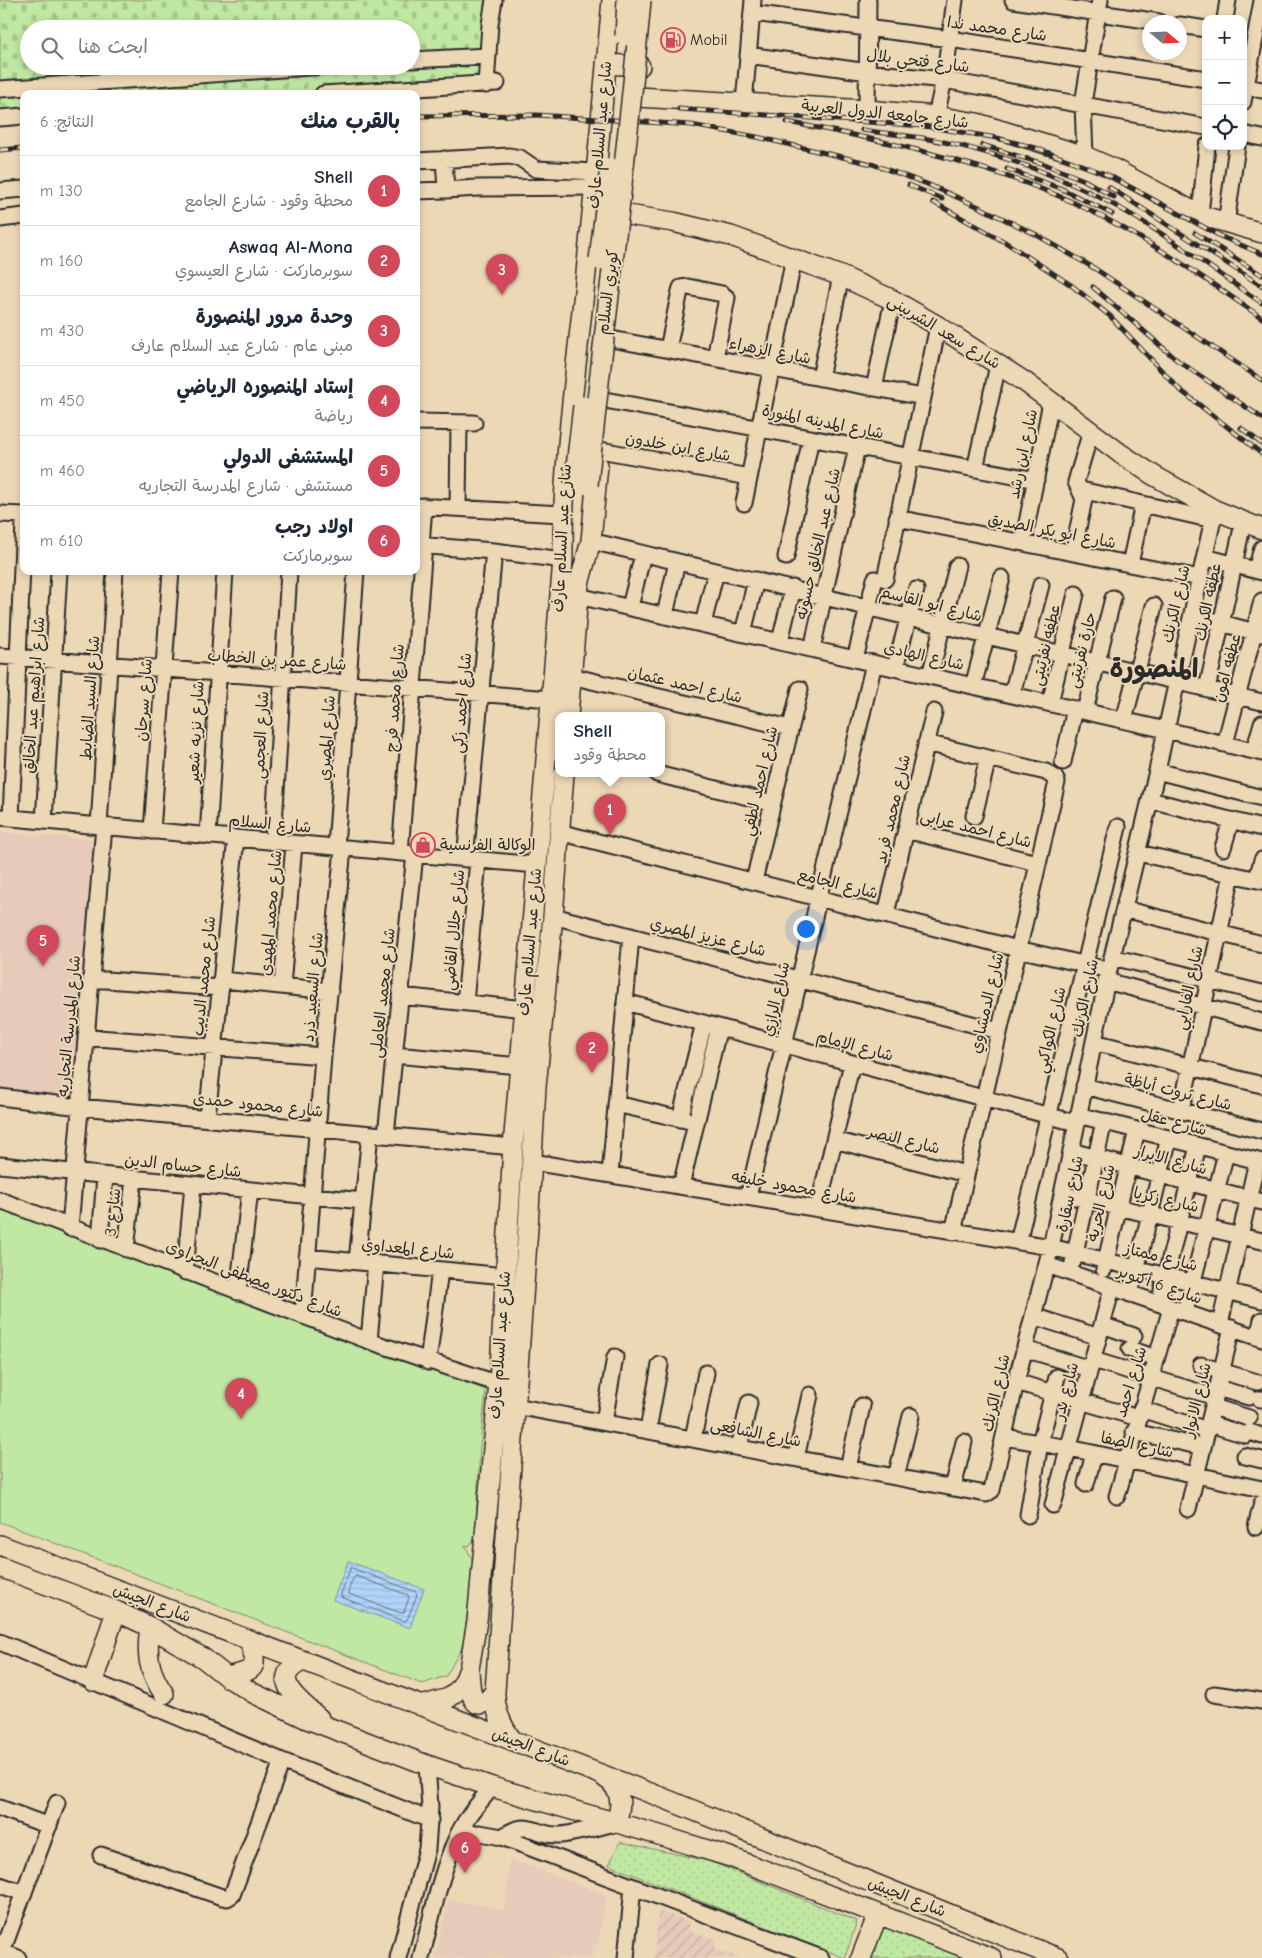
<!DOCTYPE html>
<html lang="ar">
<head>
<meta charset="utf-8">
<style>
	body { margin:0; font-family:"Comic Neue","Playpen Sans Arabic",sans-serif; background:#f6f6f7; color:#1f2937; direction:rtl }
	.controls { position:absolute; right:15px; top:15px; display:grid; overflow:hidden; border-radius:10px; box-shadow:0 2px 8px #0003 }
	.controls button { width:45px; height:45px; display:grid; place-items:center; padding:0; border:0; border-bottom:1px solid #e0e1e3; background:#fff; color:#1f2937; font:25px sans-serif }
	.compass { position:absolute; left:1142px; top:15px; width:45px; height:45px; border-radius:50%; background:#fff; box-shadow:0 2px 8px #0003; rotate:109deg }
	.you { position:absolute; left:805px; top:928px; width:18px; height:18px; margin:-12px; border:4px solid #fff; border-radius:50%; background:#1a73e8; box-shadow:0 0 0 8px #1a73e833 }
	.badge { display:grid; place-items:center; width:32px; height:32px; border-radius:50%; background:#d1495b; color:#fff; font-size:16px; font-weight:700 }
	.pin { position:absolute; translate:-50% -41px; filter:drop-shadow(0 1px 2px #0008) }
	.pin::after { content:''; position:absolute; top:26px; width:18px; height:15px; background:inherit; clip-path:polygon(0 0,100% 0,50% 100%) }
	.popup { position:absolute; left:555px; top:712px; width:110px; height:65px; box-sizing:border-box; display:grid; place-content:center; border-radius:10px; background:#fff; filter:drop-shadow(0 1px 4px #0005); font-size:16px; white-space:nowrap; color:#747a83 }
	.popup b { font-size:19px; color:#1f2937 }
	.popup::after { content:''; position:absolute; left:50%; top:100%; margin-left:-10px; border:10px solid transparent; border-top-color:#fff }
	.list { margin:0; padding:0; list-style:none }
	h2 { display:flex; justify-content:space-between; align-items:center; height:65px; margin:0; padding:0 20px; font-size:21px }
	h2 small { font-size:16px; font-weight:400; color:#747a83 }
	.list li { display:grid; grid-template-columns:32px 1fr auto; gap:15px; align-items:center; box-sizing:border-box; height:70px; padding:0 20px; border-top:1px solid #e0e1e3 }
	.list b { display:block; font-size:19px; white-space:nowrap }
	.list p { margin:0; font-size:16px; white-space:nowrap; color:#747a83 }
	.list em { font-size:16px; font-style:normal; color:#747a83 }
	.icon { flex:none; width:28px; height:28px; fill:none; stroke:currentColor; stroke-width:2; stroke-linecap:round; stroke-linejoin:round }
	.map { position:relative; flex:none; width:1262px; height:1958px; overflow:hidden; direction:ltr }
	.search { position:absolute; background:#fff; box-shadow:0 2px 8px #0003; left:20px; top:20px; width:400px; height:55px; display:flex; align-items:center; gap:12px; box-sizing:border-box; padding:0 18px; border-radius:28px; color:#747a83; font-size:19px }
	.panel { position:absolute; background:#fff; box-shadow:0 2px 8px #0003; left:20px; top:90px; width:400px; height:485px; border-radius:10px; direction:rtl }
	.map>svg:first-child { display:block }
</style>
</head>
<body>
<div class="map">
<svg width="1262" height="1958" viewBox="0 0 1262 1958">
	<defs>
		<pattern id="industrial-furrows" width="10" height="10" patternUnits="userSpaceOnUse" patternTransform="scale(1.25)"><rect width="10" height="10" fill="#e7caba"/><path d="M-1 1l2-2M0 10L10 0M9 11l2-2" fill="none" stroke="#c6aea0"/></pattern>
		<pattern id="grass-dots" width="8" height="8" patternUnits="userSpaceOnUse" patternTransform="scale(1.25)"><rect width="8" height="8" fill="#c0e8a3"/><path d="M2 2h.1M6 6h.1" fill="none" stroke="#a5c78c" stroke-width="1.8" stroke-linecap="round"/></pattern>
		<pattern id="cemetery-stones" width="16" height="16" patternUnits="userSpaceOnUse" patternTransform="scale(1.25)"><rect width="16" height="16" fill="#c0e8a3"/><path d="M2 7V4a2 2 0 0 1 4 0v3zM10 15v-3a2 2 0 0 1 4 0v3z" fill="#a5c78c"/></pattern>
		<pattern id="water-rules" width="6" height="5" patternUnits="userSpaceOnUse" patternTransform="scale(1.25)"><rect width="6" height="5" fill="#b0d4f9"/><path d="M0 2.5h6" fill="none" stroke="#98b6d6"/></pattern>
	</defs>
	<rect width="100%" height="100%" fill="#edd8b6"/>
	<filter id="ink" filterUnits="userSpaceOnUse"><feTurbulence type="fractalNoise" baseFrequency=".02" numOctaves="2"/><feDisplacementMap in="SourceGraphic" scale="10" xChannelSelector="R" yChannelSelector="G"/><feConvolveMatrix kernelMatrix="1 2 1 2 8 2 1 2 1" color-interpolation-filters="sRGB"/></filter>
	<g filter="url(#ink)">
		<path fill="#e7caba" d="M0 832 98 840 75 1098 0 1092Z
			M510 1859 606 1895 598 1945H593L592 1958H435L448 1899 504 1910Z"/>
		<path fill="url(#industrial-furrows)" d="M658 1911 689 1921 688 1931 716 1939 714 1950 741 1958H654Z"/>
		<path fill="url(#grass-dots)" stroke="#768a67" d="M620 1842 709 1861 857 1921 845 1958 609 1865Z
			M880 1925 966 1958H869Z"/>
		<path fill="url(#cemetery-stones)" stroke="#768a67" fill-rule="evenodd" d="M0 0H499L494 77 295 94H24V117L0 119ZM29 29H411V66H29Z"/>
		<path fill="#c0e8a3" stroke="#768a67" d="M0 1209 191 1279 190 1282 214 1291 486 1390 480 1447 475 1539 469 1546 465 1545 473 1561 464 1644 446 1676 422 1684 0 1522Z"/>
		<path fill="url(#water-rules)" stroke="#7b90a7" d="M348 1561 424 1589 410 1628 333 1600Z"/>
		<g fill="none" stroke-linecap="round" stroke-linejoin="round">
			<path stroke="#606f7d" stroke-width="1" d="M352 1568 416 1592 417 1595 407 1620 404 1621 341 1597V1594L350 1569Z
				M356 1576 408 1595 409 1598 404 1612 401 1613 349 1594C348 1589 352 1578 356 1576Z"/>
			<defs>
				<path id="minor" d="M1013 0 1159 22
					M752 13 950 39 1206 79
					M1225 19 1228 0
					M1180 25 1206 29
					M748 55 868 72 944 80 1206 127
					M411 60 488 56
					M486 85 490 24 494 0
					M1243 86 1262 90
					M0 89 324 66
					M323 94 497 83
					M1243 102 1262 1
					M744 103 753 0
					M867 110 868 0
					M936 116 944 80 955 0
					M0 118 24 116
					M1243 134 1262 138
					M1085 156 1083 104 1100 0
					M416 161 509 156 520 158 536 169 596 172
					M446 190 477 188 595 187
					M0 191 24 189
					M416 191 446 190 444 159
					M1200 215 1207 146
					M0 219 24 216
					M1226 224 1237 146
					M611 339 923 397
					M668 349 680 291 681 288 688 287 722 294 727 298 715 358
					M820 378 841 276
					M874 388 893 300
					M605 400 1036 480
					M416 422 474 423
					M600 450 749 477
					M975 469 998 365
					M1081 490 1213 520
					M744 503 794 258
					M416 506 562 514
					M458 508 459 423
					M0 514 24 515
					M897 518 1200 578
					M591 541 1262 702
					M1023 543 1051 402
					M416 545 494 551 563 560
					M421 545 424 506
					M1073 553 1084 499 1076 482 1091 431
					M786 557 811 438
					M1205 557 1262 572
					M1130 564 1143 504
					M1256 570 1262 548
					M885 579 938 326
					M578 596 1166 730 1262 753
					M630 607 643 554
					M665 615 677 562
					M1192 615 1262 634
					M703 624 716 571
					M743 633 756 580
					M780 641 793 588
					M812 649 857 447
					M0 656 551 699
					M855 659 875 579
					M895 668 916 590
					M571 676 790 728
					M930 676 957 566
					M973 686 1002 578
					M1207 689 1243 523
					M1012 694 1041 585
					M1050 703 1076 594
					M1085 711 1113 598
					M1124 720 1154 606
					M926 743 1046 772 1055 778 1057 782 953 1232
					M1225 744 1262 601
					M1254 751 1262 723
					M1063 762 1075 709
					M1157 771 1262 798
					M657 774 772 803
					M1150 800 1262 828
					M974 816 988 758
					M0 817 537 865
					M11 818 24 522
					M44 821 59 571
					M99 826 115 571
					M906 830 1037 863
					M152 831 171 571
					M559 832 1018 949 1109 970
					M208 836 225 571
					M273 842 289 571
					M336 847 356 571
					M1223 848 1231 820
					M400 853 424 545
					M1138 853 1262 881
					M465 859 494 551
					M1257 879 1262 860
					M754 881 800 689
					M1124 909 1262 944
					M886 914 934 712
					M553 916 999 1031
					M1112 957 1262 993
					M91 979 221 988
					M222 980 330 991
					M1106 981 1262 1022
					M282 986 294 844
					M400 996 525 1009
					M625 1002 1076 1123
					M465 1003 478 860
					M86 1037 323 1056
					M1094 1042 1262 1085
					M394 1055 520 1066
					M1084 1086 1262 1131
					M0 1097 80 1107 513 1147
					M616 1104 690 1121
					M1181 1110 1232 874
					M1078 1115 1262 1162
					M207 1118 236 838
					M680 1119 704 1023
					M386 1135 415 854
					M834 1140 966 1174
					M1071 1151 1262 1202
					M532 1162 1051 1247 1262 1300
					M0 1165 363 1201
					M610 1175 631 936
					M681 1186 719 1027
					M1062 1194 1262 1241
					M748 1197 874 663
					M0 1200 369 1341 499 1384
					M818 1209 852 1063
					M70 1228 104 826
					M100 1240 105 1176
					M1018 1242 1118 827
					M126 1249 134 1179
					M307 1257 505 1276
					M357 1261 370 1134
					M1073 1262 1104 1121
					M1047 1265 1262 1339
					M1104 1269 1137 1130
					M185 1272 193 1185
					M238 1292 250 1190
					M1130 1294 1169 1138
					M1159 1303 1198 1146
					M1185 1312 1226 1153
					M303 1316 323 1056 343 848
					M1033 1316 1099 1337
					M1220 1324 1257 1161
					M1102 1325 1134 1336
					M1258 1337 1262 1320
					M369 1341 376 1263
					M1025 1349 1090 1369
					M1130 1349 1156 1358
					M1093 1360 1215 1397
					M428 1362 440 1270
					M1201 1365 1257 1382
					M1016 1382 1138 1418
					M1217 1388 1249 1397
					M1260 1399H1262
					M515 1406 986 1494 992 1490 1016 1382 1051 1247 1109 970 1157 771 1215 510
					M1213 1407 1249 1418
					M1141 1409 1207 1430
					M604 1422 615 1357
					M1209 1424 1246 1435
					M648 1430 660 1365
					M1134 1432 1203 1447
					M1250 1432 1262 1436
					M1004 1437 1069 1448 1262 1489
					M693 1439 706 1373
					M739 1448 749 1403
					M1245 1456 1262 1460
					M796 1458 810 1395
					M848 1468 862 1406
					M896 1477 911 1416
					M1086 1484 1094 1454
					M953 1488 964 1442
					M1117 1496 1171 1308
					M1053 1505 1112 1288
					M1188 1509 1232 1328
					M1028 1515 1040 1443 1057 1377
					M1256 1527 1262 1503
					M0 1642 282 1761 430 1820
					M1214 1694 1262 1701
					M0 1808 49 1826
					M458 1834 480 1833 502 1837 821 1958
					M502 1837C530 1817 535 1837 561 1835 579 1833 598 1827 615 1823
					M101 1855 222 1897 227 1898 232 1895 282 1761
					M0 1885 24 1893
					M0 1951 18 1958
					M0 1957 57 1803
					M398 1958 427 1849 430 1807 427 1765
					M421 1958C432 1917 440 1873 458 1835 466 1817 480 1802 492 1787
					M626 1958 633 1887"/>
				<path id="major" d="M606 64 640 66
					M637 97 867 110 936 116 977 123 1085 156 1112 168 1200 215 1262 233
					M602 211 673 222 731 236 841 276 893 300 938 326 1025 382 1121 454 1153 475 1215 510 1262 529
					M568 716 579 584 591 541 598 465
					M0 1545 658 1796 1058 1958
					M0 1567 116 1611 150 1627 203 1658 227 1677 253 1693 307 1719 427 1765 492 1787 659 1835 730 1857 992 1958
					M150 1627C146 1654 148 1671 164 1694
					M303 1661C265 1678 302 1703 319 1718
					M469 1670C470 1689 472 1723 495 1691
					M227 1677C256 1670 259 1669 249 1640
					M93 1681 116 1611
					M421 1706 449 1698 458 1690 464 1682 469 1669 477 1621 499 1384 513 1147 563 560C562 473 574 387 583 301 594 200 603 100 612 0
					M512 1740C501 1725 494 1710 495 1691L528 1228 536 1087 553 916 564 774
					M604 1777C622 1788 623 1806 615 1823
					M861 1958 878 1914"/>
			</defs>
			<use href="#minor" stroke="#2b2b2b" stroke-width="19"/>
			<use href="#major" stroke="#2b2b2b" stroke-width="22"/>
			<use href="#minor" stroke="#edd8b6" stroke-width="15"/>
			<use href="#major" stroke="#edd8b6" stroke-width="19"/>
			<defs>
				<path id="rail" d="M679 109 924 126 997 138 1036 148 1108 175 1222 237 1262 254
					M416 116 537 115 691 125 757 137 872 164 927 184 977 206 1035 234 1094 268 1262 380
					M787 122C878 139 968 159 1054 194 1128 225 1196 272 1262 318
					M862 130C883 133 903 135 923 138 978 147 1039 168 1089 192 1148 220 1207 266 1262 303
					M982 145 1047 165 1084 180 1114 197
					M0 150 24 148
					M1007 169 1060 188 1112 214
					M909 185 942 199
					M1109 187 1262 286
					M933 202 1005 242 1071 285 1110 316 1179 389 1262 454
					M1195 233 1262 275
					M1093 287 1177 360 1262 418
					M1241 428 1262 444"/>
			</defs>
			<use href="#rail" stroke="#2b2b2b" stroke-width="5"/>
			<use href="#rail" stroke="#edd8b6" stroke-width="3" stroke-dasharray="9" stroke-linecap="butt"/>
			<defs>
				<path id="major-bridge" d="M625 36 627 0
					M599 260 610 168
					M574 484 583 406
					M588 485C604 324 627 162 641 0"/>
			</defs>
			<use href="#major-bridge" stroke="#2b2b2b" stroke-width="22" stroke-linecap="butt"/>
			<use href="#major-bridge" stroke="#edd8b6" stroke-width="19"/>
		</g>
	</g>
	<defs>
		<symbol id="fuel-ring" viewBox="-11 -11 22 22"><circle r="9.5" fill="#edd8b6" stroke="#d1495b" stroke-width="1.5"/><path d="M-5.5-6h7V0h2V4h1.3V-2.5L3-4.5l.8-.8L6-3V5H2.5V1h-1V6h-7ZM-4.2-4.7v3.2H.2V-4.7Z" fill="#d1495b"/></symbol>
		<symbol id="shop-ring" viewBox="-11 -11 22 22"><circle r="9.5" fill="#edd8b6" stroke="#d1495b" stroke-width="1.5"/><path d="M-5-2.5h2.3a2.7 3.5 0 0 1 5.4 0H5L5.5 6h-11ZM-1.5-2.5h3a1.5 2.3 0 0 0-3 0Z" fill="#d1495b"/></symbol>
	</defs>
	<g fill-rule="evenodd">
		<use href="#fuel-ring" x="659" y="26" width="28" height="28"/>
		<use href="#shop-ring" x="409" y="831" width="28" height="28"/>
	</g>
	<g text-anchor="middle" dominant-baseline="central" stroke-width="4" stroke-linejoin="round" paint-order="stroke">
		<g font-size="16" fill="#2b2b2b" stroke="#edd8b6">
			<text transform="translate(997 29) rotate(8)">شارع محمد ندا</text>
			<text transform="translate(918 61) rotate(7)">شارع فتحي بلال</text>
			<text transform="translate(885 114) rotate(6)">شارع جامعه الدول العربية</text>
			<text transform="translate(600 135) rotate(-85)">شارع عبد السلام عارف</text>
			<text transform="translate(608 292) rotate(-83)">كوبري السلام</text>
			<text transform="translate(944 332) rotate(31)">شارع سعد الشربينى</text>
			<text transform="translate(770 351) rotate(11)">شارع الزهراء</text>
			<text transform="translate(823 422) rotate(11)">شارع المدينه المنورة</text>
			<text transform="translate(678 447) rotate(10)">شارع ابن خلدون</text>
			<text transform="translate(1023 454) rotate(-78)">شارع ابن رشد</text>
			<text transform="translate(1052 531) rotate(11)">شارع ابو بكر الصديق</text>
			<text transform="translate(562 538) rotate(-87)">شارع عبد السلام عارف</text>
			<text transform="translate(818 544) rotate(-77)">شارع عبد الخالق حسونه</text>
			<text transform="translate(1208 602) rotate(-78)">عطفه الكرنك</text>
			<text transform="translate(931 604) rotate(14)">شارع ابو القاسم</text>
			<text transform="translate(1176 604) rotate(-77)">شارع الكرنك</text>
			<text transform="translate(1046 645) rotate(-77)">عطفه نفرتيتى</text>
			<text transform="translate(1082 650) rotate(-76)">حارة نفرتيتى</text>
			<text transform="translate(924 656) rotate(13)">شارع الهادى</text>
			<text transform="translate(277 660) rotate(4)">شارع عمر بن الخطاب</text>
			<text transform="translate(1227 668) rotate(-75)">عطفه امون</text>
			<text transform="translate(685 685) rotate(13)">شارع احمد عثمان</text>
			<text transform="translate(34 695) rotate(-86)">شارع ابراهيم عبد الخالق</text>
			<text transform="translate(90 698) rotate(-86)">شارع السيد الضابط</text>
			<text transform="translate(395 698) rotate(-86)">شارع محمد فرج</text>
			<text transform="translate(144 700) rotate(-86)">شارع سرحان</text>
			<text transform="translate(462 703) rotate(-85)">شارع احمد زكى</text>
			<text transform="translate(196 732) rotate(-87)">شارع نزيه شعير</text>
			<text transform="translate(261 735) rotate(-87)">شارع العجمى</text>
			<text transform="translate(327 738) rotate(-86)">شارع المصري</text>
			<text transform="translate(760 781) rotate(-77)">شارع احمد لطفي</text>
			<text transform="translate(893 809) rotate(-77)">شارع محمد فريد</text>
			<text transform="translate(270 824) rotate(5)">شارع السلام</text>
			<text transform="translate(976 829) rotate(14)">شارع احمد عرابى</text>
			<text transform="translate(838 884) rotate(14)">شارع الجامع</text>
			<text transform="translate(271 913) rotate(-85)">شارع محمد المهدى</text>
			<text transform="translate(454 930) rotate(-85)">شارع جلال القاضي</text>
			<text transform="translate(708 937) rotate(14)">شارع عزيز المصري</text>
			<text transform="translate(530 942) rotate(-85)">شارع عبد السلام عارف</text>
			<text transform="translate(204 976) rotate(-84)">شارع محمد الديب</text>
			<text transform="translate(313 987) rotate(-85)">شارع السعيد ذرد</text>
			<text transform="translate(1189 988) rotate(-78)">شارع الفارابي</text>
			<text transform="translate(383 993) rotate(-84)">شارع محمد العاملى</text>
			<text transform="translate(1085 998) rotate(-78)">شارع الكرنك</text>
			<text transform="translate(776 999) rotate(-77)">شارع الرازي</text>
			<text transform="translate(987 1003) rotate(-77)">شارع الدمشاوي</text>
			<text transform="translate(69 1026) rotate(-85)">شارع المدرسة التجاريه</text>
			<text transform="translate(1051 1030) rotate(-77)">شارع الكواكبي</text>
			<text transform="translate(855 1046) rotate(15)">شارع الإمام</text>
			<text transform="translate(1178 1092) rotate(14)">شارع ثروت أباظة</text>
			<text transform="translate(258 1105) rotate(6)">شارع محمود حمدى</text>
			<text transform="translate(1174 1122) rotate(15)">شارع عقل</text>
			<text transform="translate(904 1140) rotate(14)">شارع النصر</text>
			<text transform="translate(1171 1160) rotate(15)">شارع الابرار</text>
			<text transform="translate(183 1166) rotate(6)">شارع حسام الدين</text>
			<text transform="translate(794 1187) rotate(10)">شارع محمود خليفه</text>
			<text transform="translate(1070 1194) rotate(-78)">شارع سقارة</text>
			<text transform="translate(1166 1200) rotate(13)">شارع زكريا</text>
			<text transform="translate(1101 1203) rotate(-77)">شارع الحرية</text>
			<text transform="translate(113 1212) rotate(-84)">شارع 3</text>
			<text transform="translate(408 1249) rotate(6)">شارع المعداوى</text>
			<text transform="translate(1161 1257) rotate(14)">شارع ممتاز</text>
			<text transform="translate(254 1279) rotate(21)">شارع دكتور مصطفى البحراوى</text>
			<text transform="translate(1160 1285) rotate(19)">شارع 6 أكتوبر</text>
			<text transform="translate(500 1345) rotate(-86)">شارع عبد السلام عارف</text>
			<text transform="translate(1131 1382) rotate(-73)">شارع احمد</text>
			<text transform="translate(1066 1391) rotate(-75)">شارع بدر</text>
			<text transform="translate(996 1393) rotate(-77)">شارع الكرنك</text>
			<text transform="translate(1197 1400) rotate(-76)">شارع الانوار</text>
			<text transform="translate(756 1433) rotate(11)">شارع الشافعى</text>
			<text transform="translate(1137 1445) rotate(12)">شارع الصفا</text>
			<text transform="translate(152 1603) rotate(21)">شارع الجيش</text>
			<text transform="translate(531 1747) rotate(21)">شارع الجيش</text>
			<text transform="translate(907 1897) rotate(22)">شارع الجيش</text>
		</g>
		<g font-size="16" fill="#2b2b2b" stroke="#edd8b6" text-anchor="start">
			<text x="690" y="40">Mobil</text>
			<text x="440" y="845">الوكالة الفرنسية</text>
		</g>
		<g font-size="26" font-weight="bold" fill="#2b2b2b" stroke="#edd8b6">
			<text x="1154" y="669">المنصورة</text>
		</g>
	</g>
</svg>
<div class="controls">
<button>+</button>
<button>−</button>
<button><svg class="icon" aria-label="locate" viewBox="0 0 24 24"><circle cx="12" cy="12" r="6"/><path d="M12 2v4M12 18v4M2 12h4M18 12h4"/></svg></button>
</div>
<svg class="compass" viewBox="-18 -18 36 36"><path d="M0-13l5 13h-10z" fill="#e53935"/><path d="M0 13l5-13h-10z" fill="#747a83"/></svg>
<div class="you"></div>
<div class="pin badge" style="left:610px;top:835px">1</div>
<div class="popup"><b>Shell</b>محطة وقود</div>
<div class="pin badge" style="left:592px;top:1073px">2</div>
<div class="pin badge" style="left:502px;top:295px">3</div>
<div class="pin badge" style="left:241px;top:1419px">4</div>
<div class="pin badge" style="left:43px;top:966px">5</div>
<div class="pin badge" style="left:465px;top:1873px">6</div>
<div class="search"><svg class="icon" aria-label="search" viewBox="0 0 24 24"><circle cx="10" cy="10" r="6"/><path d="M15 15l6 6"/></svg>ابحث هنا</div>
<section class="panel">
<h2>بالقرب منك<small>النتائج: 6</small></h2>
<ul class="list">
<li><span class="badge">1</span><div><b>Shell</b><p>محطة وقود · شارع الجامع</p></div><em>130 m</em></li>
<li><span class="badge">2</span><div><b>Aswaq Al-Mona</b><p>سوبرماركت · شارع العيسوي</p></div><em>160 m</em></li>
<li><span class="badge">3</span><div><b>وحدة مرور المنصورة</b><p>مبنى عام · شارع عبد السلام عارف</p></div><em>430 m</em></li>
<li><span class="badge">4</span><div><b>إستاد المنصوره الرياضي</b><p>رياضة</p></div><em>450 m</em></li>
<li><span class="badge">5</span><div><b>المستشفى الدولي</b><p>مستشفى · شارع المدرسة التجاريه</p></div><em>460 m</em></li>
<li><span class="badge">6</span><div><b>اولاد رجب</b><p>سوبرماركت</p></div><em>610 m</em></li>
</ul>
</section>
</div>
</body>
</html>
